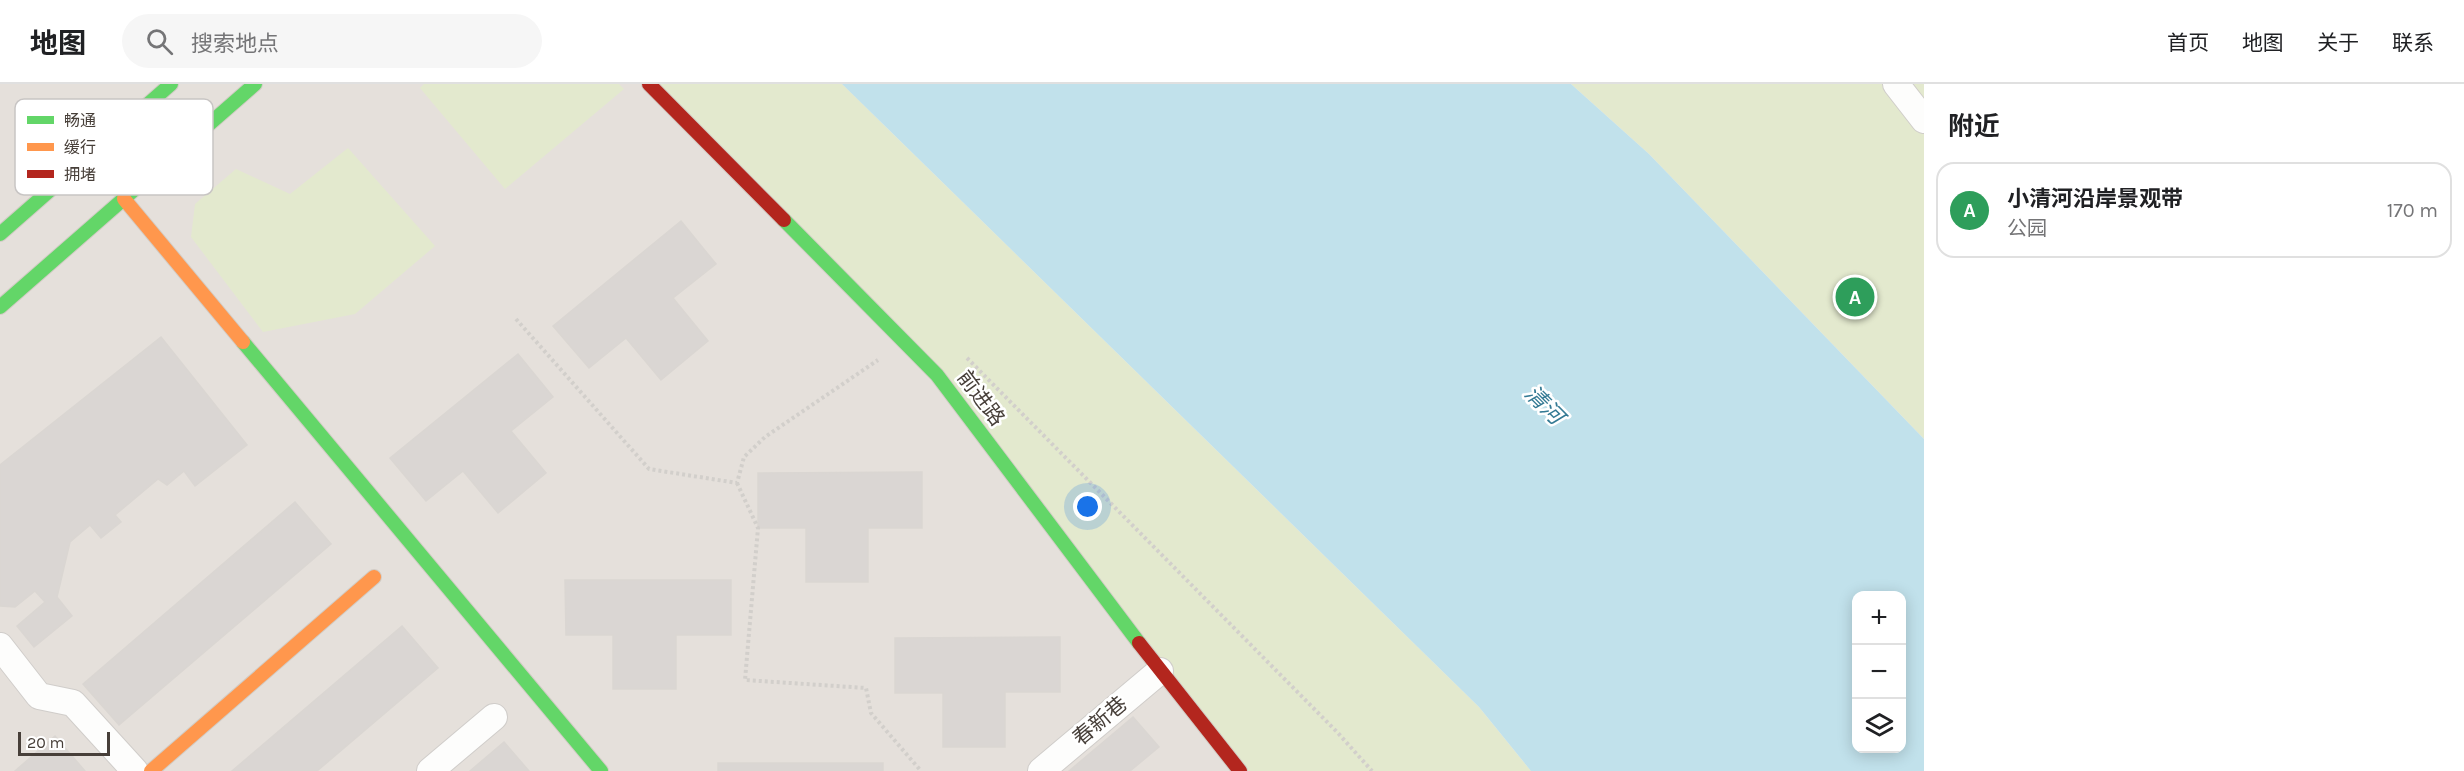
<!DOCTYPE html>
<html lang="zh">
<head>
<meta charset="utf-8">
<style>
	body { margin:0; font-family:Karla,"Noto Sans SC",sans-serif; background:#f6f6f6; color:#202124 }
	.controls { position:absolute; right:18px; bottom:18px; display:grid; overflow:hidden; border-radius:12px; box-shadow:0 3px 15px #0003 }
	.controls button { width:54px; height:54px; display:grid; place-items:center; padding:0; border:0; border-bottom:2px solid #e0e0e0; background:#fff; color:#202124; font:30px sans-serif }
	.scale { position:absolute; left:18px; bottom:15px; width:92px; box-sizing:border-box; padding-left:6px; border:3px solid #473f39; border-top:0; font-size:16px; line-height:21px; white-space:nowrap; color:#473f39; -webkit-text-stroke:4px #fff; paint-order:stroke }
	.you { position:absolute; left:1088px; top:423px; width:21px; height:21px; margin:-15px; border:4px solid #fff; border-radius:50%; background:#1a73e8; box-shadow:0 0 0 9px #1a73e833 }
	.badge { display:grid; place-items:center; width:39px; height:39px; border-radius:50%; background:#2563eb; color:#fff; font-size:20px; font-weight:700 }
	.pin { position:absolute; translate:-50% -50%; border:3px solid #fff; box-shadow:0 2px 6px #0006 }
	.list { margin:0; padding:0; list-style:none }
	h2 { display:flex; justify-content:space-between; align-items:center; height:78px; margin:0; padding:0 24px; font-size:26px }
	h2 small { font-size:20px; font-weight:400; color:#757577 }
	.list li { display:grid; grid-template-columns:39px 1fr auto; gap:18px; align-items:center; box-sizing:border-box; height:96px; margin:0 12px 12px; padding:0 12px; border:2px solid #e0e0e0; border-radius:18px }
	.list b { display:block; font-size:22px; white-space:nowrap }
	.list p { margin:0; font-size:20px; white-space:nowrap; color:#757577 }
	.list em { font-size:20px; font-style:normal; color:#757577 }
	.icon { flex:none; width:33px; height:33px; fill:none; stroke:currentColor; stroke-width:2; stroke-linecap:round; stroke-linejoin:round }
	.map { position:relative; flex:none; width:1924px; height:687px; overflow:hidden }
	header { display:flex; align-items:center; gap:36px; box-sizing:border-box; height:84px; padding:0 30px; background:#fff; border-bottom:2px solid #e0e0e0 }
	header strong { font-size:28px }
	nav { display:flex; gap:33px; margin-inline-start:auto; font-size:21px }
	.search { width:420px; height:54px; background:#f6f6f6; display:flex; align-items:center; gap:15px; box-sizing:border-box; padding:0 21px; border-radius:33px; color:#757577; font-size:22px }
	main { display:flex }
	aside { flex:1; background:#fff }
	.map>svg:first-child { display:block }
</style>
</head>
<body>
<header>
<strong>地图</strong>
<div class="search"><svg class="icon" aria-label="search" viewBox="0 0 24 24"><circle cx="10" cy="10" r="6"/><path d="M15 15l6 6"/></svg>搜索地点</div>
<nav><a>首页</a><a>地图</a><a>关于</a><a>联系</a></nav>
</header>
<main>
<div class="map">
<svg width="1924" height="687" viewBox="0 0 1924 687">
	<rect width="100%" height="100%" fill="#f2efec"/>
	<path fill="#e5e0db" d="M0 0H842L1531 687H0Z"/>
	<path fill="#e3e9ce" d="M424 0H619L624 5 505 105 420 4Z
		M649 0H842L1479 623 1531 687H1240L937 291Z
		M1571 0H1924V355L1649 70Z
		M348 64 435 162 355 230 263 248 191 153 195 120 236 85 290 110Z"/>
	<path fill="#c1e1eb" fill-rule="evenodd" d="M842 0H1571L1649 70 1924 355V687H1531L1479 623ZM1856 512H1902V664H1856Z"/>
	<path fill="#dad6d3" stroke="#dad6d2" stroke-width="1.5" d="M681 137 716 180 673 214 708 257 661 296 626 254 589 284 553 242Z
		M161 253 247 361 195 402 184 387 167 401 158 395 115 431 121 438 101 454 90 441 70 458 57 513 72 532 34 563 17 542 45 518 35 507 15 523 0 522V381Z
		M518 270 553 313 511 347 546 389 498 429 463 387 426 417 390 374Z
		M922 388V444H868V498H806V444H758V389Z
		M295 418 331 460 119 641 83 600Z
		M565 496H731V551H676V605H613V551H566Z
		M402 542 438 584 317 687H232Z
		M1060 553V608H1005V663H943V609H895V554Z
		M1133 633 1159 663 1130 687H1069Z
		M55 652 85 687H15Z
		M504 658 529 687H470Z
		M718 679H883V687H718Z"/>
	<g fill="none" stroke-linecap="round" stroke-linejoin="round">
		<defs>
			<path id="street" d="M1896 0 1924 36
				M0 562 39 612 73 619 135 687
				M430 687 494 633
				M1041 687 1160 587"/>
			<path id="fast" d="M784 136 937 291 1139 559
				M0 150 171 0
				M0 223 255 0
				M243 258 601 687"/>
			<path id="slow" d="M124 115 243 258
				M151 687 374 493"/>
			<path id="jam" d="M649 0 784 136
				M1139 559 1240 687"/>
		</defs>
		<use href="#street" stroke="#d0cdca" stroke-width="28"/>
		<use href="#fast" stroke="#d2ccc5" stroke-width="16"/>
		<use href="#slow" stroke="#d2ccc5" stroke-width="16"/>
		<use href="#jam" stroke="#d2ccc5" stroke-width="16"/>
		<path stroke="#d2cfcb" stroke-width="4" stroke-dasharray="3 3" stroke-linecap="butt" d="M516 235 649 385 737 399 744 373 765 353 878 276
			M967 274 1338 649 1372 687
			M737 399 758 444 745 596 866 604 871 629 921 687"/>
		<use href="#street" stroke="#fdfdfc" stroke-width="26"/>
		<use href="#fast" stroke="#63d668" stroke-width="14"/>
		<use href="#slow" stroke="#ff974d" stroke-width="14"/>
		<use href="#jam" stroke="#b3261e" stroke-width="14"/>
	</g>
	<g text-anchor="middle" dominant-baseline="central" stroke-width="5" stroke-linejoin="round" paint-order="stroke">
		<g font-size="21" fill="#473f39" stroke="#fff">
			<text transform="translate(981 314) rotate(53)">前进路</text>
			<text transform="translate(1100 637) rotate(-40)">春新巷</text>
		</g>
		<g font-size="22" font-style="italic" fill="#347a94" stroke="#fff">
			<text transform="translate(1544 321) rotate(45)">清河</text>
		</g>
	</g>
	<rect x="15" y="15" width="198" height="96" rx="9" fill="#fff" stroke="#c8c5c4" stroke-width="1.5"/>
	<rect x="27" y="32" width="27" height="8" fill="#63d668"/>
	<rect x="27" y="59" width="27" height="8" fill="#ff974d"/>
	<rect x="27" y="86" width="27" height="8" fill="#b3261e"/>
	<g font-size="16" fill="#473f39">
		<text x="64" y="42">畅通</text>
		<text x="64" y="69">缓行</text>
		<text x="64" y="96">拥堵</text>
	</g>
</svg>
<div class="controls">
<button>+</button>
<button>−</button>
<button><svg class="icon" aria-label="layers" viewBox="0 0 24 24"><path d="M12 4l9 5-9 5-9-5zM3 14l9 5 9-5"/></svg></button>
</div>
<div class="scale">20 m</div>
<div class="you"></div>
<div class="pin badge" style="left:1855px;top:213px;background:#2e9e5b">A</div>
</div>
<aside>
<h2>附近<small></small></h2>
<ul class="list">
<li><span class="badge" style="background:#2e9e5b">A</span><div><b>小清河沿岸景观带</b><p>公园</p></div><em>170 m</em></li>
</ul>
</aside>
</main>
</body>
</html>
